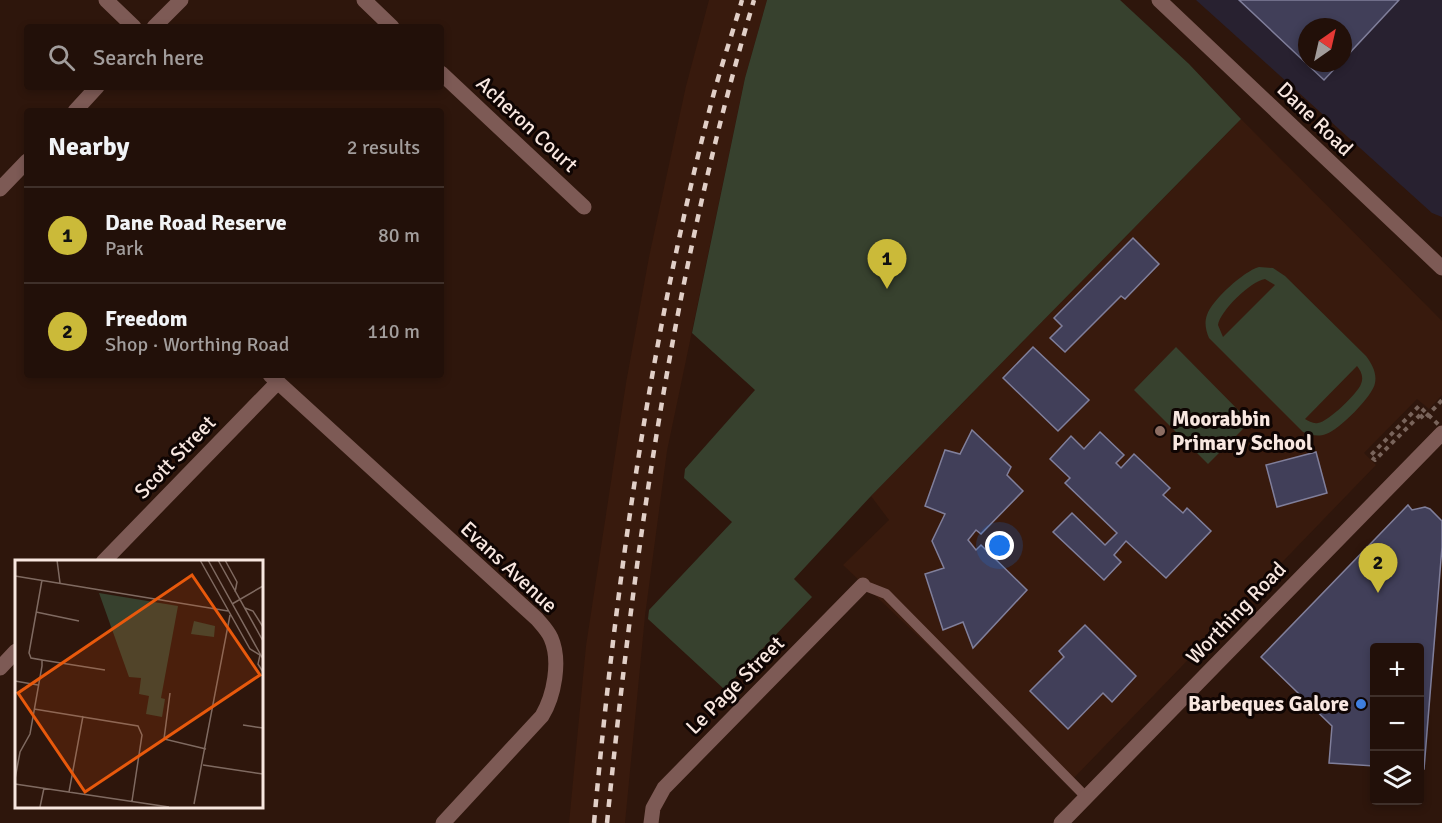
<!DOCTYPE html>
<html lang="en">
<head>
<meta charset="utf-8">
<style>
	body { margin:0; font-family:Signika,sans-serif; background:#2e1e17; color:#f1f3f6 }
	.controls { position:absolute; right:18px; bottom:18px; display:grid; overflow:hidden; border-radius:6px; box-shadow:0 3px 9px #0003 }
	.controls button { width:54px; height:54px; display:grid; place-items:center; padding:0; border:0; border-bottom:2px solid #3f302a; background:#221009; color:#f1f3f6; font:30px sans-serif }
	.compass { position:absolute; left:1298px; top:18px; width:54px; height:54px; border-radius:50%; background:#221009; box-shadow:0 3px 9px #0003; rotate:34deg }
	.you { position:absolute; left:1000px; top:546px; width:21px; height:21px; margin:-15px; border:4px solid #fff; border-radius:50%; background:#1a73e8; box-shadow:0 0 0 9px #1a73e833 }
	.badge { display:grid; place-items:center; width:39px; height:39px; border-radius:50%; background:#cbba39; color:#111; font-size:20px; font-weight:700 }
	.pin { position:absolute; translate:-50% -50px; filter:drop-shadow(0 2px 3px #0008) }
	.pin::after { content:''; position:absolute; top:32px; width:21px; height:18px; background:inherit; clip-path:polygon(0 0,100% 0,50% 100%) }
	.list { margin:0; padding:0; list-style:none }
	h2 { display:flex; justify-content:space-between; align-items:center; height:78px; margin:0; padding:0 24px; font-size:26px }
	h2 small { font-size:20px; font-weight:400; color:#a29d9c }
	.list li { display:grid; grid-template-columns:39px 1fr auto; gap:18px; align-items:center; box-sizing:border-box; height:96px; padding:0 24px; border-top:2px solid #3f302a }
	.list b { display:block; font-size:22px; white-space:nowrap }
	.list p { margin:0; font-size:20px; white-space:nowrap; color:#a29d9c }
	.list em { font-size:20px; font-style:normal; color:#a29d9c }
	.icon { flex:none; width:33px; height:33px; fill:none; stroke:currentColor; stroke-width:2; stroke-linecap:round; stroke-linejoin:round }
	.map { position:relative; flex:none; width:1442px; height:823px; overflow:hidden }
	.search { position:absolute; background:#221009; box-shadow:0 3px 9px #0003; left:24px; top:24px; width:420px; height:66px; display:flex; align-items:center; gap:15px; box-sizing:border-box; padding:0 21px; border-radius:6px; color:#a29d9c; font-size:22px }
	.panel { position:absolute; background:#221009; box-shadow:0 3px 9px #0003; left:24px; top:108px; width:420px; height:270px; border-radius:6px }
	.map>svg:first-child { display:block }
</style>
</head>
<body>
<div class="map">
<svg width="1442" height="823" viewBox="0 0 1442 823">
	<rect width="100%" height="100%" fill="#2e160c"/>
	<path fill="#282130" fill-rule="evenodd" d="M1196 0H1442V217L1432 213ZM1307 27H1343V63H1307Z"/>
	<path fill="#381a0d" d="M709 0H767L745 78 667 451 645 616 625 823H569L586 646 626 383 649 257 686 86Z
		M1241 119 1442 321V395L1429 409 1417 399 1364 453 1376 465 1071 781 843 565 889 520 871 496Z"/>
	<path fill="#37412e" fill-rule="evenodd" d="M767 0H1120L1189 64 1241 119 871 496 794 579 812 597 724 689 648 619 649 610 732 522 684 478 685 469 755 390 692 333 745 78Z
		M1259 267 1273 268 1285 276 1366 356C1372 364 1377 373 1375 383 1373 396 1339 430 1326 434 1318 437 1310 435 1303 432L1209 338C1206 331 1204 323 1207 315 1212 300 1244 271 1259 267ZM1265 279 1275 285 1223 337 1218 325C1220 311 1251 281 1265 279ZM1357 366C1361 371 1364 377 1361 384 1358 393 1328 422 1318 423 1313 424 1309 421 1305 419Z
		M1176 347 1250 422 1208 464 1134 390Z"/>
	<path fill="#413f59" stroke="#807f9b" stroke-width="1.5" d="M1239 0H1399L1343 60V27H1307V63H1340L1324 80Z
		M1133 238 1159 264 1125 299 1121 296 1065 352 1050 338 1062 326 1054 318Z
		M1033 347 1089 400 1058 431 1003 378Z
		M972 430 1011 467 1007 475 1023 491 981 534 976 530 968 540 976 550 981 545 1027 590 973 648 963 622 943 630 925 574 944 568 932 541 945 514 925 506 945 450 960 454Z
		M1100 432 1124 455 1116 463 1121 468 1134 454 1170 488 1163 495 1183 513 1187 508 1211 531 1166 578 1126 541 1114 555 1121 562 1104 580 1053 532 1072 513 1105 545 1117 533 1065 483 1070 478 1050 459 1071 436 1084 449Z
		M1316 452 1327 493 1277 507 1266 465Z
		M1408 505 1412 510 1425 507 1430 509 1442 521V547L1424 769H1420V648H1374V766L1329 763 1332 726 1261 657Z
		M1085 625 1136 676 1112 702 1103 693 1068 729 1030 691 1064 657 1059 651Z"/>
	<g fill="none" stroke-linecap="round" stroke-linejoin="round">
		<path stroke="#79645b" stroke-width="4" stroke-dasharray="4.5 4.5" stroke-linecap="butt" d="M1420 415 1424 419 1442 400"/>
		<path stroke="#7d5a55" stroke-width="10" d="M863 585 886 594 1086 797"/>
		<path stroke="#7d5a55" stroke-width="15" d="M106 0 134 27
			M364 0 392 27
			M1159 0 1442 268
			M154 27 181 0
			M441 73 584 207
			M75 111 97 87
			M0 189 27 161
			M270 375 537 619C542 625 548 631 551 638 561 661 554 696 542 716L443 823
			M103 562 278 382
			M0 668 16 651
			M651 823 653 808 664 788 863 585
			M1061 823 1442 433"/>
		<path stroke="#e1cfc7" stroke-width="4.5" stroke-dasharray="8 8" stroke-linecap="butt" d="M594 823C616 582 650 339 711 104 720 69 732 35 742 0
			M607 823C635 545 674 268 754 0"/>
		<path stroke="#79645b" stroke-width="4" stroke-dasharray="4.5 4.5" stroke-linecap="butt" d="M1420 415 1375 460 1370 456 1419 406 1442 428"/>
	</g>
	<circle fill="#8d6e63" stroke="#0f0503" stroke-width="2" cx="1160" cy="431" r="6"/>
	<circle fill="#3f7fe0" stroke="#0f0503" stroke-width="2" cx="1361" cy="704" r="6"/>
	<g text-anchor="middle" dominant-baseline="central" stroke-width="6" stroke-linejoin="round" paint-order="stroke">
		<g font-size="21" fill="#f8e7e0" stroke="#0f0503">
			<text transform="translate(1315 119) rotate(44)">Dane Road</text>
			<text transform="translate(527 124) rotate(43)">Acheron Court</text>
			<text transform="translate(175 457) rotate(-46)">Scott Street</text>
			<text transform="translate(509 567) rotate(43)">Evans Avenue</text>
			<text transform="translate(1236 613) rotate(-46)">Worthing Road</text>
			<text transform="translate(735 685) rotate(-45)">Le Page Street</text>
		</g>
		<g font-size="21" font-weight="bold" fill="#f8e7e0" stroke="#0f0503" text-anchor="start">
			<text x="1172" y="419">Moorabbin<tspan x="1172" dy="24">Primary School</tspan></text>
			<text x="1349" y="704" text-anchor="end">Barbeques Galore</text>
		</g>
	</g>
	<g transform="translate(15 560)">
		<rect width="248" height="248" fill="#2e160c"/>
		<path d="M84 33 163 46 146 138 150 139 147 157 131 154 134 136 124 134 126 118 114 117ZM179 61 200 66 199 77 176 74Z" fill="#37412e"/>
		<path fill="none" stroke="#7f6a61" stroke-width="1.5" d="M42 0 45 23M185 0 235 89 245 95 243 104 248 112M193 0 248 99M203 0 248 81M210 0 222 22 220 32M0 16 213 51M217 44 248 26M230 48 238 51 248 67M21 52 64 61M27 100 90 110M0 121 23 125M155 133 149 179 191 189M19 149 123 166 127 175 117 241M228 165 248 168M188 205 248 214M0 219 5 192 15 174 27 106V100L16 98 14 93 27 20M0 224 154 247M54 232 68 156M179 244 215 55M25 247 29 228"/>
		<path fill="#e8590c" fill-opacity="0.15" stroke="#e8590c" stroke-width="3" d="M177 15 245 115 70 232 3 133Z"/>
		<rect width="248" height="248" fill="none" stroke="#f8e7e0" stroke-width="3"/>
	</g>
</svg>
<div class="controls">
<button>+</button>
<button>−</button>
<button><svg class="icon" aria-label="layers" viewBox="0 0 24 24"><path d="M12 4l9 5-9 5-9-5zM3 14l9 5 9-5"/></svg></button>
</div>
<svg class="compass" viewBox="-18 -18 36 36"><path d="M0-13l5 13h-10z" fill="#e53935"/><path d="M0 13l5-13h-10z" fill="#a29d9c"/></svg>
<div class="you"></div>
<div class="pin badge" style="left:887px;top:289px">1</div>
<div class="pin badge" style="left:1378px;top:593px">2</div>
<div class="search"><svg class="icon" aria-label="search" viewBox="0 0 24 24"><circle cx="10" cy="10" r="6"/><path d="M15 15l6 6"/></svg>Search here</div>
<section class="panel">
<h2>Nearby<small>2 results</small></h2>
<ul class="list">
<li><span class="badge">1</span><div><b>Dane Road Reserve</b><p>Park</p></div><em>80 m</em></li>
<li><span class="badge">2</span><div><b>Freedom</b><p>Shop · Worthing Road</p></div><em>110 m</em></li>
</ul>
</section>
</div>
</body>
</html>
